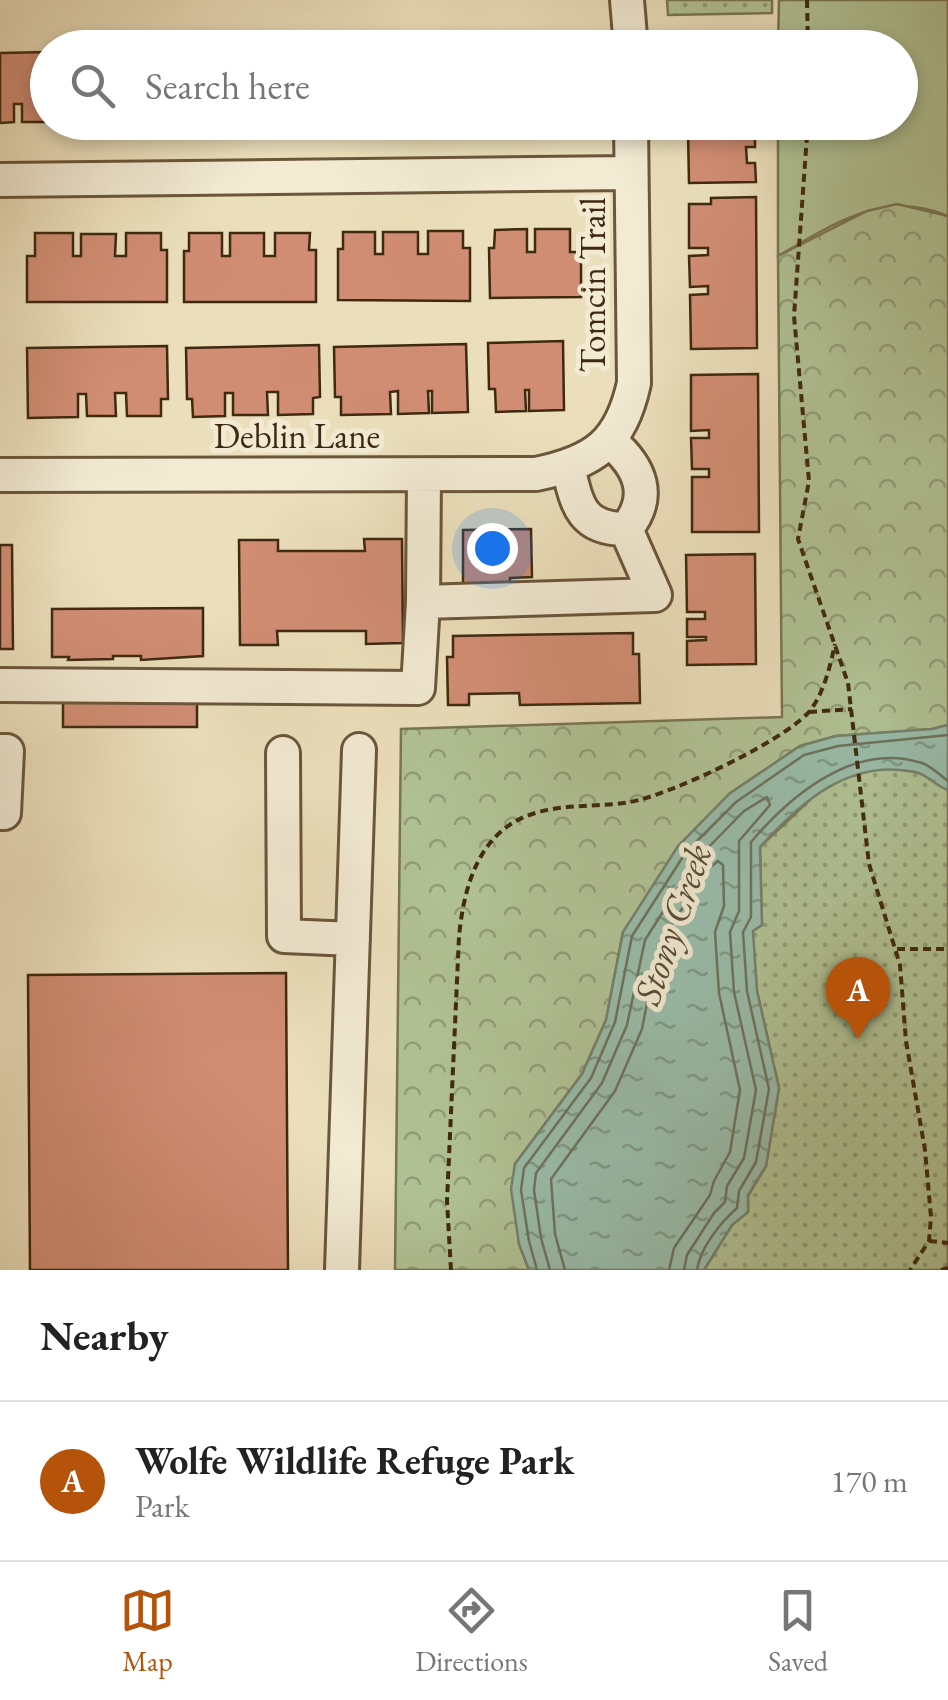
<!DOCTYPE html>
<html lang="en">
<head>
<meta charset="utf-8">
<style>
	body { margin:0; font-family:"EB Garamond",serif; background:#f6f6f6; color:#222 }
	.you { position:absolute; left:492px; top:548px; width:35px; height:35px; margin:-25px; border:8px solid #fff; border-radius:50%; background:#1a73e8; box-shadow:0 0 0 15px #1a73e833 }
	.badge { display:grid; place-items:center; width:65px; height:65px; border-radius:50%; background:#b45309; color:#fff; font-size:32px; font-weight:700 }
	.pin { position:absolute; translate:-50% -82px; filter:drop-shadow(0 2px 5px #0008) }
	.pin::after { content:''; position:absolute; top:52px; width:35px; height:30px; background:inherit; clip-path:polygon(0 0,100% 0,50% 100%) }
	.list { margin:0; padding:0; list-style:none }
	h2 { display:flex; justify-content:space-between; align-items:center; height:130px; margin:0; padding:0 40px; font-size:42px }
	h2 small { font-size:32px; font-weight:400; color:#767676 }
	.list li { display:grid; grid-template-columns:65px 1fr auto; gap:30px; align-items:center; box-sizing:border-box; height:160px; padding:0 40px; border-top:2px solid #e0e0e0 }
	.list b { display:block; font-size:38px; white-space:nowrap }
	.list p { margin:0; font-size:32px; white-space:nowrap; color:#767676 }
	.list em { font-size:32px; font-style:normal; color:#767676 }
	.icon { flex:none; width:55px; height:55px; fill:none; stroke:currentColor; stroke-width:2; stroke-linecap:round; stroke-linejoin:round }
	.map { position:relative; flex:none; width:948px; height:1270px; overflow:hidden }
	.search { position:absolute; background:#fff; box-shadow:0 5px 15px #0003; left:30px; right:30px; top:30px; height:110px; display:flex; align-items:center; gap:25px; box-sizing:border-box; padding:0 35px; border-radius:55px; color:#767676; font-size:38px }
	.sheet { height:290px; background:#fff }
	nav { display:flex; justify-content:space-around; align-items:center; box-sizing:border-box; height:140px; border-top:2px solid #e0e0e0; background:#fff; font-size:28px; color:#767676 }
	nav a { display:grid; justify-items:center; gap:5px }
	nav .on { color:#b45309 }
	.map>svg:first-child { display:block }
</style>
</head>
<body>
<div class="map">
<svg width="948" height="1270" viewBox="0 0 948 1270">
	<defs>
		<pattern id="forest-crowns" width="20" height="18" patternUnits="userSpaceOnUse" patternTransform="scale(2.5)"><rect width="20" height="18" fill="#b1c395"/><path d="M2 6a3 3 0 1 1 6 0M12 15a3 3 0 1 1 6 0" fill="none" stroke="#919e78"/></pattern>
		<pattern id="park-dots" width="8" height="8" patternUnits="userSpaceOnUse" patternTransform="scale(2.5)"><rect width="8" height="8" fill="#b1c395"/><path d="M2 2h.1M6 6h.1" fill="none" stroke="#919e78" stroke-width="1.8" stroke-linecap="round"/></pattern>
		<pattern id="water-ripples" width="26" height="14" patternUnits="userSpaceOnUse" patternTransform="scale(2.5)"><rect width="26" height="14" fill="#99bdab"/><path d="M2 4q2-2 4 0t4 0M15 11q2-2 4 0t4 0" fill="none" stroke="#7e9a8a"/></pattern>
	</defs>
	<rect width="100%" height="100%" fill="#ebdfbb"/>
	<filter id="stains"><feTurbulence type="fractalNoise" baseFrequency=".002" numOctaves="4"/><feColorMatrix values="0 0 0 0 .2 0 0 0 0 .09 0 0 0 0 .02 0 0 0 .5 -.17"/></filter>
	<radialGradient id="worn" r=".72"><stop offset=".6" stop-color="#630" stop-opacity="0"/><stop offset="1" stop-color="#630" stop-opacity=".3"/></radialGradient>
	<path fill="#b1c395" stroke="#787652" stroke-width="2.5" d="M779 0H948V216C883 189 834 224 778 256V123L900 122V48L778 47Z"/>
	<path fill="url(#forest-crowns)" stroke="#787652" stroke-width="2.5" d="M897 204 948 216V725L932 729 836 736 800 746 729 794 623 932 606 1020 582 1074 515 1164 519 1244 529 1270H395L401 729 782 717 778 256 867 211Z"/>
	<path fill="url(#park-dots)" stroke="#787652" stroke-width="2.5" d="M667 0H772V13L668 15Z
		M885 768 920 772 948 790V1270H704L732 1225 748 1212V1196L766 1166 779 1088 757 991 752 930 762 925 760 847 815 795 853 773Z"/>
	<path fill="url(#water-ripples)" stroke="#75826d" stroke-width="2.5" d="M948 725V790C937 787 927 774 915 772 849 758 801 802 760 847L762 925 753 931 757 991 779 1088 766 1166 748 1195V1212L732 1225 704 1270H529L519 1244 511 1189 515 1164 582 1074 606 1020 623 932 678 846 729 794 800 746 836 736 932 729Z"/>
	<g fill="none" stroke-linecap="round" stroke-linejoin="round">
		<path stroke="#6c735d" stroke-width="2.5" d="M537 1270 529 1241 521 1190 524 1168 591 1078 615 1022 632 936 686 852 736 802 804 755 838 746 948 735
			M550 1270 541 1238 534 1190 536 1173 602 1083 627 1025 645 940 696 860 744 811 767 797 770 805 739 841V911L730 932 734 992 756 1090 744 1158 727 1186 725 1202 714 1213 687 1255 684 1270
			M565 1270 555 1234 551 1179 615 1091 642 1029 658 946 707 870 718 861 723 865 724 906 715 932 719 993 740 1090 730 1152 714 1181 710 1195 674 1248 669 1270
			M697 1270C700 1248 721 1222 737 1208L739 1191 756 1162 769 1089 747 991 743 932 751 917V842C791 795 855 741 922 763 931 766 940 775 948 781"/>
	</g>
	<path fill="#d18d74" stroke="#3f290f" stroke-width="2.5" d="M702 36H754V48H686V42H702Z
		M48 52V122H22V104H14V122L0 123V53Z
		M688 122H755V147H746L747 163H755L756 182 689 183 688 132H705V124Z
		M756 197 757 348 691 349 690 295 708 294V286L690 287 689 256 708 255V248H689V204H711V198Z
		M527 229V252H535V229H570V252H581V297L490 298 489 248H494L495 230Z
		M428 231H463V248H470V301L338 300V249H343V232H375V254H383V232H418V254H428Z
		M35 233H73V256H81V234H116L115 256H126V233H161V250H167V302H27V256H35Z
		M189 233H222V256H230V233H264V256H275V233H310L309 250H316V302H184V251H189Z
		M563 341 564 410 529 411V390H525L526 411 496 412 495 389H489L488 343Z
		M466 344 468 412 432 413V391H428L429 413 398 414V391L390 392 391 414 341 415V397H335L334 347Z
		M319 345 320 397 313 398V414L278 415V392H267L268 415H233V393H225V416L193 417 192 399H187L186 348Z
		M167 346 168 399H161V416H127L126 393H115L116 416H87L86 394H78V417L28 418 27 348Z
		M758 374 759 532H692V477H709V469H692L691 438H709V430L691 431V375Z
		M531 529 532 577 510 578V584L463 585V530Z
		M364 539H402L403 643 366 644V631H277L278 645H240L239 540H278V551H365Z
		M0 545H12L13 649H0Z
		M755 554 756 664 687 665V641L706 640V637H687V619H705V612H687L686 555Z
		M203 608V656L141 660V656H113V659L68 660 69 657H52V609Z
		M633 633V654H639L640 703 520 705 519 693 469 694V705H448L447 657H453V636Z
		M63 699H197V727H63Z
		M286 973 288 1270H30L28 975Z"/>
	<g fill="none" stroke-linecap="round" stroke-linejoin="round">
		<defs>
			<path id="minor" d="M627 0 631 48
				M0 180 631 173
				M568 467C577 505 581 529 626 529 653 496 640 467 611 442
				M0 475 536 474C595 462 621 443 634 383L631 122
				M423 602 424 475
				M0 685 418 688 423 602 655 595 626 529
				M0 751H7L4 813H0
				M283 753 284 936 353 939
				M342 1270 359 750"/>
		</defs>
		<use href="#minor" stroke="#6a563a" stroke-width="38"/>
		<path stroke="#3f290f" stroke-width="4" stroke-dasharray="8 5" stroke-linecap="butt" d="M807 0 808 48
			M808 122 794 316 809 481 798 539 848 683 869 864 900 965 906 1041 925 1150 931 1217 929 1241 910 1270
			M809 712 852 709
			M897 949H948
			M929 1241 948 1243
			M451 1270 447 1201 459 937C464 884 480 827 539 812 568 804 601 807 630 802 670 795 779 743 807 714 823 697 830 667 835 644
			M941 1270 948 1268"/>
		<use href="#minor" stroke="#f2ead3" stroke-width="32"/>
	</g>
	<g text-anchor="middle" dominant-baseline="central" stroke-width="10" stroke-linejoin="round" paint-order="stroke">
		<g font-size="35" fill="#3f290f" stroke="#f2ead3">
			<text transform="translate(592 285) rotate(-90)">Tomcin Trail</text>
			<text x="297" y="435">Deblin Lane</text>
		</g>
		<g font-size="38" font-style="italic" fill="#564e36" stroke="#f2ead3">
			<text transform="translate(672 924) rotate(-71)">Stony Creek</text>
		</g>
	</g>
	<rect width="100%" height="100%" filter="url(#stains)"/>
	<rect width="100%" height="100%" fill="url(#worn)"/>
</svg>
<div class="you"></div>
<div class="pin badge" style="left:858px;top:1039px">A</div>
<div class="search"><svg class="icon" aria-label="search" viewBox="0 0 24 24"><circle cx="10" cy="10" r="6"/><path d="M15 15l6 6"/></svg>Search here</div>
</div>
<section class="sheet">
<h2>Nearby<small></small></h2>
<ul class="list">
<li><span class="badge">A</span><div><b>Wolfe Wildlife Refuge Park</b><p>Park</p></div><em>170 m</em></li>
</ul>
</section>
<nav>
<a class="on"><svg class="icon" aria-label="map" viewBox="0 0 24 24"><path d="M3 6l6-2 6 2 6-2v14l-6 2-6-2-6 2zM9 4v14M15 6v14"/></svg>Map</a>
<a><svg class="icon" aria-label="directions" viewBox="0 0 24 24"><path d="M12 3l9 9-9 9-9-9zM9 14v-3h6M13 9l2 2-2 2"/></svg>Directions</a>
<a><svg class="icon" aria-label="saved" viewBox="0 0 24 24"><path d="M7 4h10v16l-5-4-5 4z"/></svg>Saved</a>
</nav>
</body>
</html>
